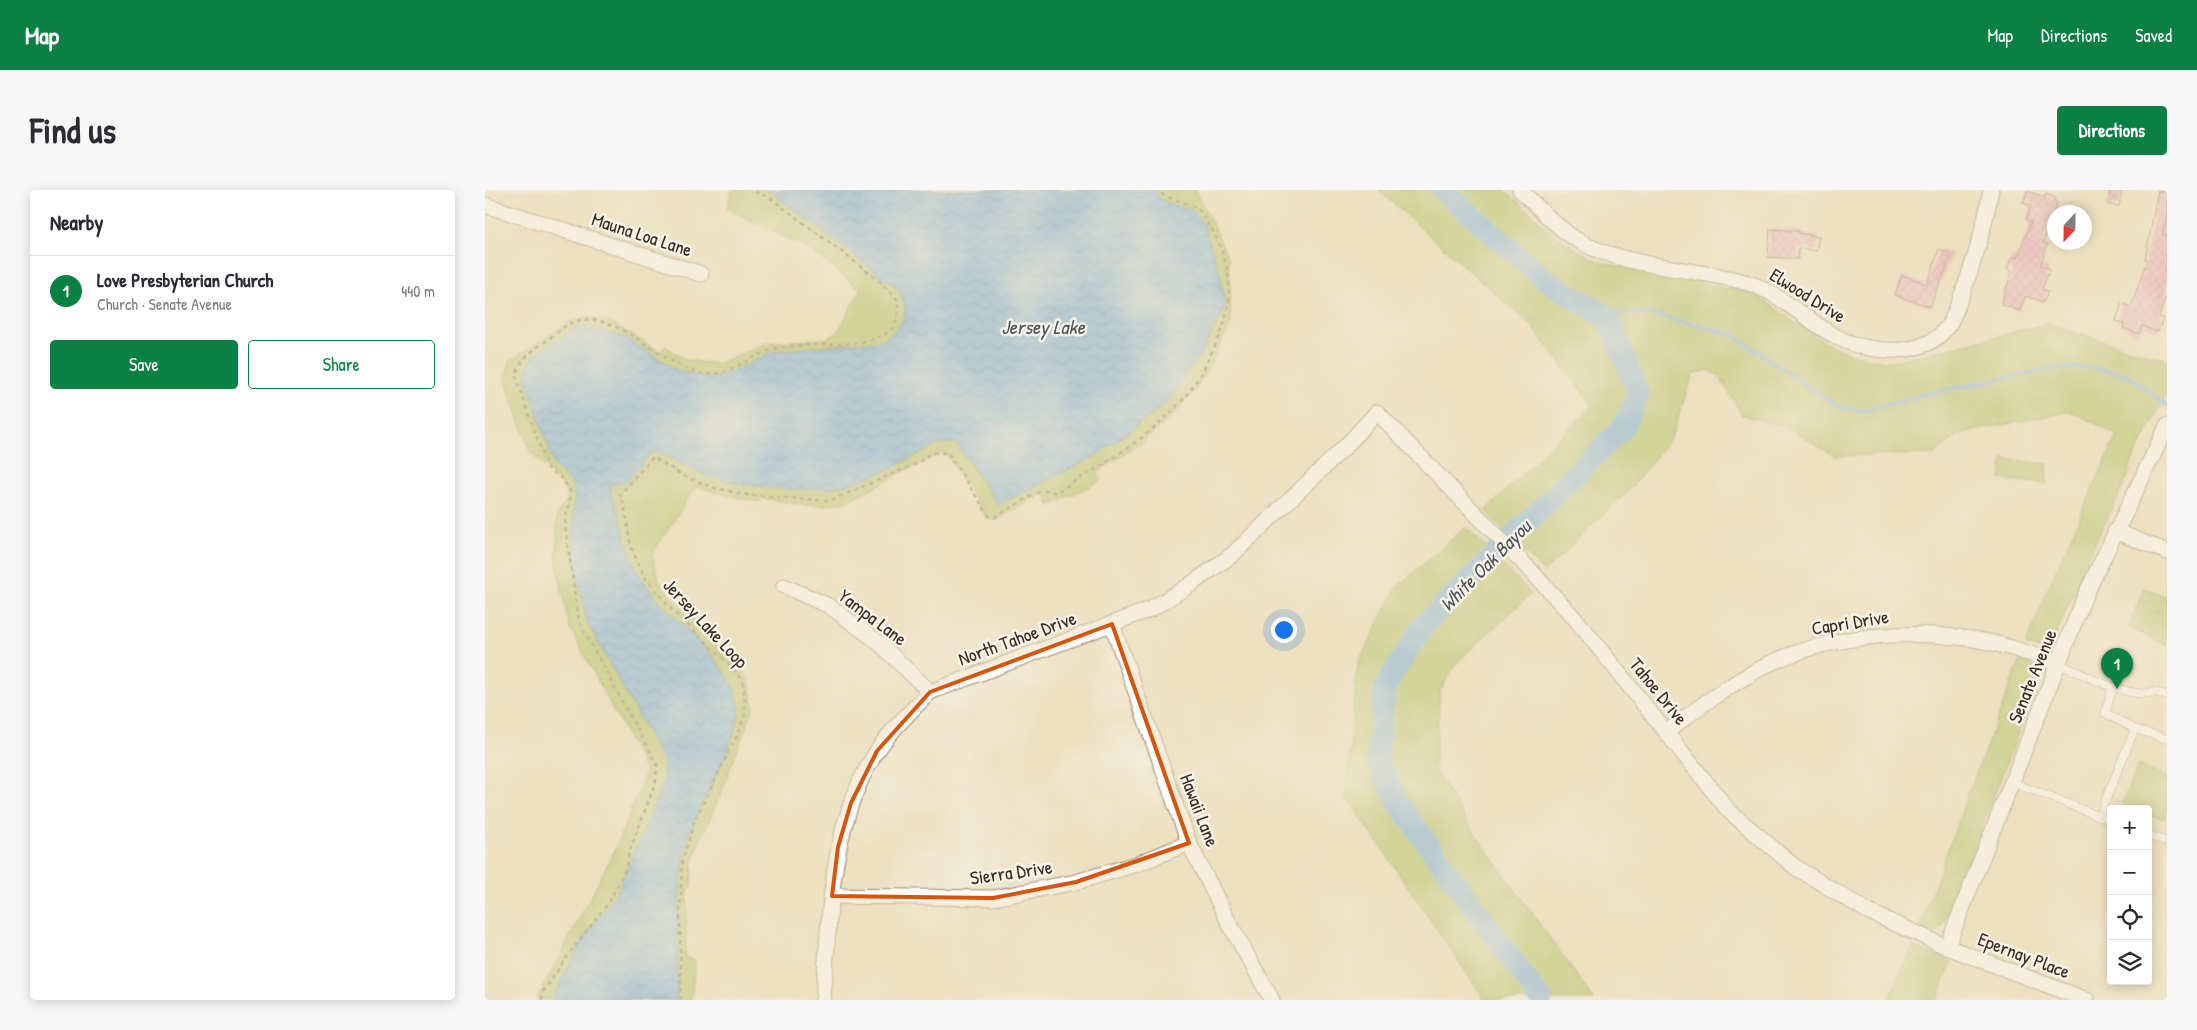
<!DOCTYPE html>
<html lang="en">
<head>
<meta charset="utf-8">
<style>
	body { margin:0; font-family:"Patrick Hand",sans-serif; background:#f7f7f7; color:#2b2b33 }
	.controls { position:absolute; right:15px; bottom:15px; display:grid; overflow:hidden; border-radius:5px; box-shadow:0 2px 12px #0003 }
	.controls button { width:45px; height:45px; display:grid; place-items:center; padding:0; border:0; border-bottom:1px solid #e1e1e2; background:#fff; color:#2b2b33; font:25px sans-serif }
	.compass { position:absolute; left:1562px; top:15px; width:45px; height:45px; border-radius:50%; background:#fff; box-shadow:0 2px 12px #0003; rotate:202deg }
	.you { position:absolute; left:798px; top:439px; width:18px; height:18px; margin:-12px; border:4px solid #fff; border-radius:50%; background:#1a73e8; box-shadow:0 0 0 8px #1a73e833 }
	.badge { display:grid; place-items:center; width:32px; height:32px; border-radius:50%; background:#0b8043; color:#fff; font-size:16px; font-weight:700 }
	.pin { position:absolute; translate:-50% -41px; filter:drop-shadow(0 1px 2px #0008) }
	.pin::after { content:''; position:absolute; top:26px; width:18px; height:15px; background:inherit; clip-path:polygon(0 0,100% 0,50% 100%) }
	.list { margin:0; padding:0; list-style:none }
	h2 { display:flex; justify-content:space-between; align-items:center; height:65px; margin:0; padding:0 20px; font-size:21px }
	h2 small { font-size:16px; font-weight:400; color:#7c7c81 }
	.list li { display:grid; grid-template-columns:32px 1fr auto; gap:15px; align-items:center; box-sizing:border-box; height:70px; padding:0 20px; border-top:1px solid #e1e1e2 }
	.list b { display:block; font-size:19px; white-space:nowrap }
	.list p { margin:0; font-size:16px; white-space:nowrap; color:#7c7c81 }
	.list em { font-size:16px; font-style:normal; color:#7c7c81 }
	.actions { display:flex; gap:10px; padding:15px 20px }
	.actions a { flex:1; padding:11px 0; border:1px solid #0b8043; border-radius:5px; text-align:center; font-size:18px; color:#0b8043 }
	.actions .main { background:#0b8043; color:#fff }
	.icon { flex:none; width:28px; height:28px; fill:none; stroke:currentColor; stroke-width:2; stroke-linecap:round; stroke-linejoin:round }
	.map { position:relative; flex:none; width:1682px; height:810px; overflow:hidden; border-radius:5px }
	header { display:flex; align-items:center; gap:30px; box-sizing:border-box; height:70px; padding:0 25px; background:#0b8043; color:#fff }
	header strong { font-size:24px }
	nav { display:flex; gap:28px; margin-inline-start:auto; font-size:18px }
	.intro { display:flex; align-items:center; justify-content:space-between; box-sizing:border-box; height:120px; padding:0 30px }
	h1 { margin:0; font-size:35px }
	.button { padding:12px 22px; border-radius:5px; background:#0b8043; color:#fff; font-size:18px; font-weight:700 }
	main { display:flex; gap:30px; padding:0 30px }
	aside { flex:1; background:#fff; border-radius:5px; box-shadow:0 2px 12px #0003 }
	.map>svg:first-child { display:block }
</style>
</head>
<body>
<header>
<strong>Map</strong>
<nav><a>Map</a><a>Directions</a><a>Saved</a></nav>
</header>
<div class="intro"><h1>Find us</h1><a class="button">Directions</a></div>
<main>
<aside>
<h2>Nearby<small></small></h2>
<ul class="list">
<li><span class="badge">1</span><div><b>Love Presbyterian Church</b><p>Church · Senate Avenue</p></div><em>440 m</em></li>
</ul>
<div class="actions"><a class="main">Save</a><a>Share</a></div>
</aside>
<div class="map">
<svg width="1682" height="810" viewBox="0 0 1682 810">
	<defs>
		<pattern id="park-crowns" width="20" height="18" patternUnits="userSpaceOnUse" patternTransform="scale(1.25)"><rect width="20" height="18" fill="#b0c366"/><path d="M2 6a3 3 0 1 1 6 0M12 15a3 3 0 1 1 6 0" fill="none" stroke="#909f53"/></pattern>
		<pattern id="water-waves" width="16" height="10" patternUnits="userSpaceOnUse" patternTransform="scale(1.25)"><rect width="16" height="10" fill="#76b1e7"/><path d="M0 5q4-4 8 0t8 0" fill="none" stroke="#6290bb"/></pattern>
		<pattern id="building-cross-hatch" width="8" height="8" patternUnits="userSpaceOnUse" patternTransform="scale(1.25)"><rect width="8" height="8" fill="#efaac4"/><path d="M0 0l8 8M0 8l8-8" fill="none" stroke="#ce92a8"/></pattern>
	</defs>
	<rect width="100%" height="100%" fill="#f7f3e8"/>
	<filter id="ink" filterUnits="userSpaceOnUse"><feTurbulence type="fractalNoise" baseFrequency=".02" numOctaves="2"/><feDisplacementMap in="SourceGraphic" scale="10" xChannelSelector="R" yChannelSelector="G"/><feConvolveMatrix kernelMatrix="1 2 1 2 8 2 1 2 1" color-interpolation-filters="sRGB"/></filter>
	<filter id="wash" filterUnits="userSpaceOnUse"><feTurbulence type="fractalNoise" baseFrequency=".0096" numOctaves="4" result="noise"/><feDisplacementMap in="SourceGraphic" scale="20" xChannelSelector="R" yChannelSelector="G"/><feGaussianBlur stdDeviation="1.12" result="paint"/><feColorMatrix in="noise" values="0 0 0 0 0 0 0 0 0 0 0 0 0 0 0 0 0 1.4 0 .05"/><feComposite in="paint" operator="in"/></filter>
	<g filter="url(#wash)">
		<rect width="100%" height="100%" fill="#ede0bf"/>
		<path fill="#b0c366" stroke="#767642" d="M247 0H711L744 69 746 133 728 170 712 197 688 225 656 253 612 282 617 290 564 316 561 301 512 330 502 328 461 264 457 262 362 311 341 315H319L276 308 275 312 241 305 211 296 167 365 175 393 221 444 250 472 262 487 267 503 268 519 232 613 214 653 208 674 207 697 203 698 200 768 210 770 206 810H52L130 660 161 582 84 436 72 376V324L83 309 78 296 45 261 20 187 25 171 87 130 103 127 124 132 176 162 180 156 201 170 232 174 281 153 342 149 352 143 376 100 327 61 242 18Z
			M893 0H1020C1051 27 1080 59 1119 73L1261 102 1275 108C1318 136 1356 173 1410 171L1562 134 1682 170V203L1644 278 1645 282 1604 365 1566 457 1559 460 1541 455 1565 394 1632 245 1586 221 1474 244 1450 264 1349 266 1303 237 1257 225 1235 187 1224 180 1208 184 1186 247 1146 298 1059 382 1000 321 1108 215 1047 136Z
			M1518 269 1563 274 1561 294 1516 289Z
			M981 337 1046 404 973 471 955 501 949 579 986 638 1109 810H1000L861 606 873 474 912 397Z
			M1535 471C1544 473 1550 475 1555 484L1553 491 1458 736 1454 741 1446 742 1434 738 1483 604Z
			M1653 575 1682 588V621L1679 629 1663 624V619H1650L1637 614Z
			M1428 756 1467 772 1452 810H1404Z"/>
		<path fill="url(#park-crowns)" stroke="#767642" d="M1660 398 1682 407V455L1643 437Z"/>
		<path fill="url(#water-waves)" stroke="#586e82" d="M283 0H670L674 8 687 15 707 20 718 33 735 84 740 118 716 163 680 215 609 267 513 315 471 253C450 251 430 268 411 276 397 282 366 295 350 297 304 303 255 297 211 281 195 275 184 263 167 262L142 291 125 295C124 307 132 315 135 327 140 347 145 369 156 387 182 429 245 467 254 515 259 540 216 609 207 637 189 692 194 753 192 810H66L99 748 134 698 179 591 178 572 102 432 93 389 88 346 90 308 87 294 69 275 40 185 47 169 87 139 102 137 141 148 194 181 215 186 233 187 264 174 285 162 398 150C420 135 427 122 412 98Z"/>
		<g fill="none" stroke-linecap="round" stroke-linejoin="round">
			<path stroke="#76b1e7" stroke-width="4" d="M1123 127 1144 122 1170 125 1247 144 1338 207 1357 218 1380 221 1431 206 1565 179 1606 177 1645 186 1682 216"/>
			<path stroke="#76b1e7" stroke-width="22" d="M958 0 1062 91 1123 127 1154 205 1137 238 937 437 900 497 892 570 914 614 1056 810"/>
		</g>
		<g id="blocks">
			<path fill="url(#building-cross-hatch)" d="M1625 0H1637L1634 16 1623 15Z
				M1542 1 1560 7 1561 4 1571 8 1569 11 1572 12 1558 53 1563 54 1555 75 1565 79 1557 99 1563 101 1559 112 1540 106 1535 121 1516 114 1527 81 1522 79 1527 66 1532 68 1546 32 1541 30 1546 16 1538 13Z
				M1673 1 1682 3V24L1678 44 1682 45V102L1674 127 1678 128 1673 142 1657 136 1654 144 1638 138 1639 134 1631 131 1637 113 1646 117 1662 70 1660 69Z
				M1285 39 1314 41V43L1334 47 1331 61 1313 58V69L1283 67Z
				M1454 59 1467 64 1445 117 1410 105 1417 85 1442 94Z"/>
		</g>
	</g>
	<g filter="url(#ink)">
		<use href="#blocks" fill-opacity="0" stroke="#94856e" stroke-width="1"/>
		<g fill="none" stroke-linecap="round" stroke-linejoin="round">
			<defs>
				<path id="lane" d="M1574 474C1598 484 1625 499 1652 503 1666 506 1665 498 1682 506
					M1628 497 1620 523 1650 539 1682 549
					M1526 592 1614 626 1650 539
					M1614 626 1626 630
					M1663 645 1682 652"/>
				<path id="street" d="M1035 0C1052 16 1072 38 1092 50 1136 77 1210 78 1260 92 1296 102 1321 132 1354 148 1385 164 1440 168 1462 137 1470 126 1473 114 1478 102 1490 69 1500 35 1506 0
					M0 15 216 84
					M1630 341 1682 362
					M299 396 344 416 392 451 445 502
					M627 434 704 653 743 731 787 810
					M1181 542C1210 520 1238 499 1269 482 1327 448 1406 440 1471 447 1507 450 1541 462 1574 474
					M347 706 508 708 591 692 652 674 704 653
					M1462 757 1599 408 1682 236
					M338 810C345 726 344 634 392 561 407 539 427 520 445 502L666 419 702 397 747 365 860 257 892 222 1047 382 1093 432 1244 621 1310 677 1384 722 1462 757 1602 810"/>
			</defs>
			<use href="#lane" stroke="#94856e" stroke-width="9"/>
			<use href="#street" stroke="#94856e" stroke-width="17"/>
			<path stroke="#94856e" stroke-width="2.5" stroke-dasharray="4 4" stroke-linecap="butt" d="M57 810 58 802 81 768 124 712 141 678 144 663 171 591 172 575 94 432 81 343 80 329 85 314V300L78 290 62 277 31 187C33 169 48 161 61 151 69 145 77 137 86 133 128 114 178 178 219 184 243 187 264 167 286 160 321 149 369 162 402 143 414 136 413 122 413 110L391 88 287 9 266 0
				M196 810 195 726 197 671 210 630 253 543 260 525 259 498 256 489 243 473 187 420 159 386 146 357 140 318 135 304 168 267 197 285 226 297 262 305 344 311 433 273 446 263H463L504 326 510 327 552 303 563 300 570 303C616 276 666 248 701 206 711 194 719 179 726 164 754 113 749 70 716 23 706 9 684 13 673 0"/>
			<use href="#lane" stroke="#fff" stroke-width="8"/>
			<use href="#street" stroke="#fff" stroke-width="15"/>
		</g>
	</g>
	<path d="M0 0H1682V810H0ZM627 434 704 653 591 692 508 708 347 706 353 657 366 613 392 561 445 502Z" fill="#ede0bf" fill-opacity=".55" fill-rule="evenodd"/>
	<path fill="none" stroke="#d7540e" stroke-width="4" stroke-linejoin="round" d="M627 434 704 653 591 692 508 708 347 706 353 657 366 613 392 561 445 502Z"/>
	<g text-anchor="middle" dominant-baseline="central" stroke-width="5" stroke-linejoin="round" paint-order="stroke">
		<g font-size="19" fill="#3b2a1e" stroke="#f7f3e8">
			<text transform="translate(157 44) rotate(18)">Mauna Loa Lane</text>
			<text transform="translate(1323 105) rotate(32)">Elwood Drive</text>
			<text transform="translate(388 427) rotate(37)">Yampa Lane</text>
			<text transform="translate(1365 432) rotate(-9)">Capri Drive</text>
			<text transform="translate(221 433) rotate(47)">Jersey Lake Loop</text>
			<text transform="translate(532 448) rotate(-20)">North Tahoe Drive</text>
			<text transform="translate(1547 486) rotate(-68)">Senate Avenue</text>
			<text transform="translate(1174 501) rotate(51)">Tahoe Drive</text>
			<text transform="translate(715 620) rotate(69)">Hawaii Lane</text>
			<text transform="translate(526 682) rotate(-8)">Sierra Drive</text>
			<text transform="translate(1539 765) rotate(21)">Epernay Place</text>
		</g>
		<g font-size="20" font-style="italic" fill="#4d525a" stroke="#f7f3e8">
			<text x="558" y="136">Jersey Lake</text>
			<text transform="translate(1000 375) rotate(-45)">White Oak Bayou</text>
		</g>
	</g>
</svg>
<div class="controls">
<button>+</button>
<button>−</button>
<button><svg class="icon" aria-label="locate" viewBox="0 0 24 24"><circle cx="12" cy="12" r="6"/><path d="M12 2v4M12 18v4M2 12h4M18 12h4"/></svg></button>
<button><svg class="icon" aria-label="layers" viewBox="0 0 24 24"><path d="M12 4l9 5-9 5-9-5zM3 14l9 5 9-5"/></svg></button>
</div>
<svg class="compass" viewBox="-18 -18 36 36"><path d="M0-13l5 13h-10z" fill="#e53935"/><path d="M0 13l5-13h-10z" fill="#7c7c81"/></svg>
<div class="you"></div>
<div class="pin badge" style="left:1632px;top:499px">1</div>
</div>
</main>
</body>
</html>
